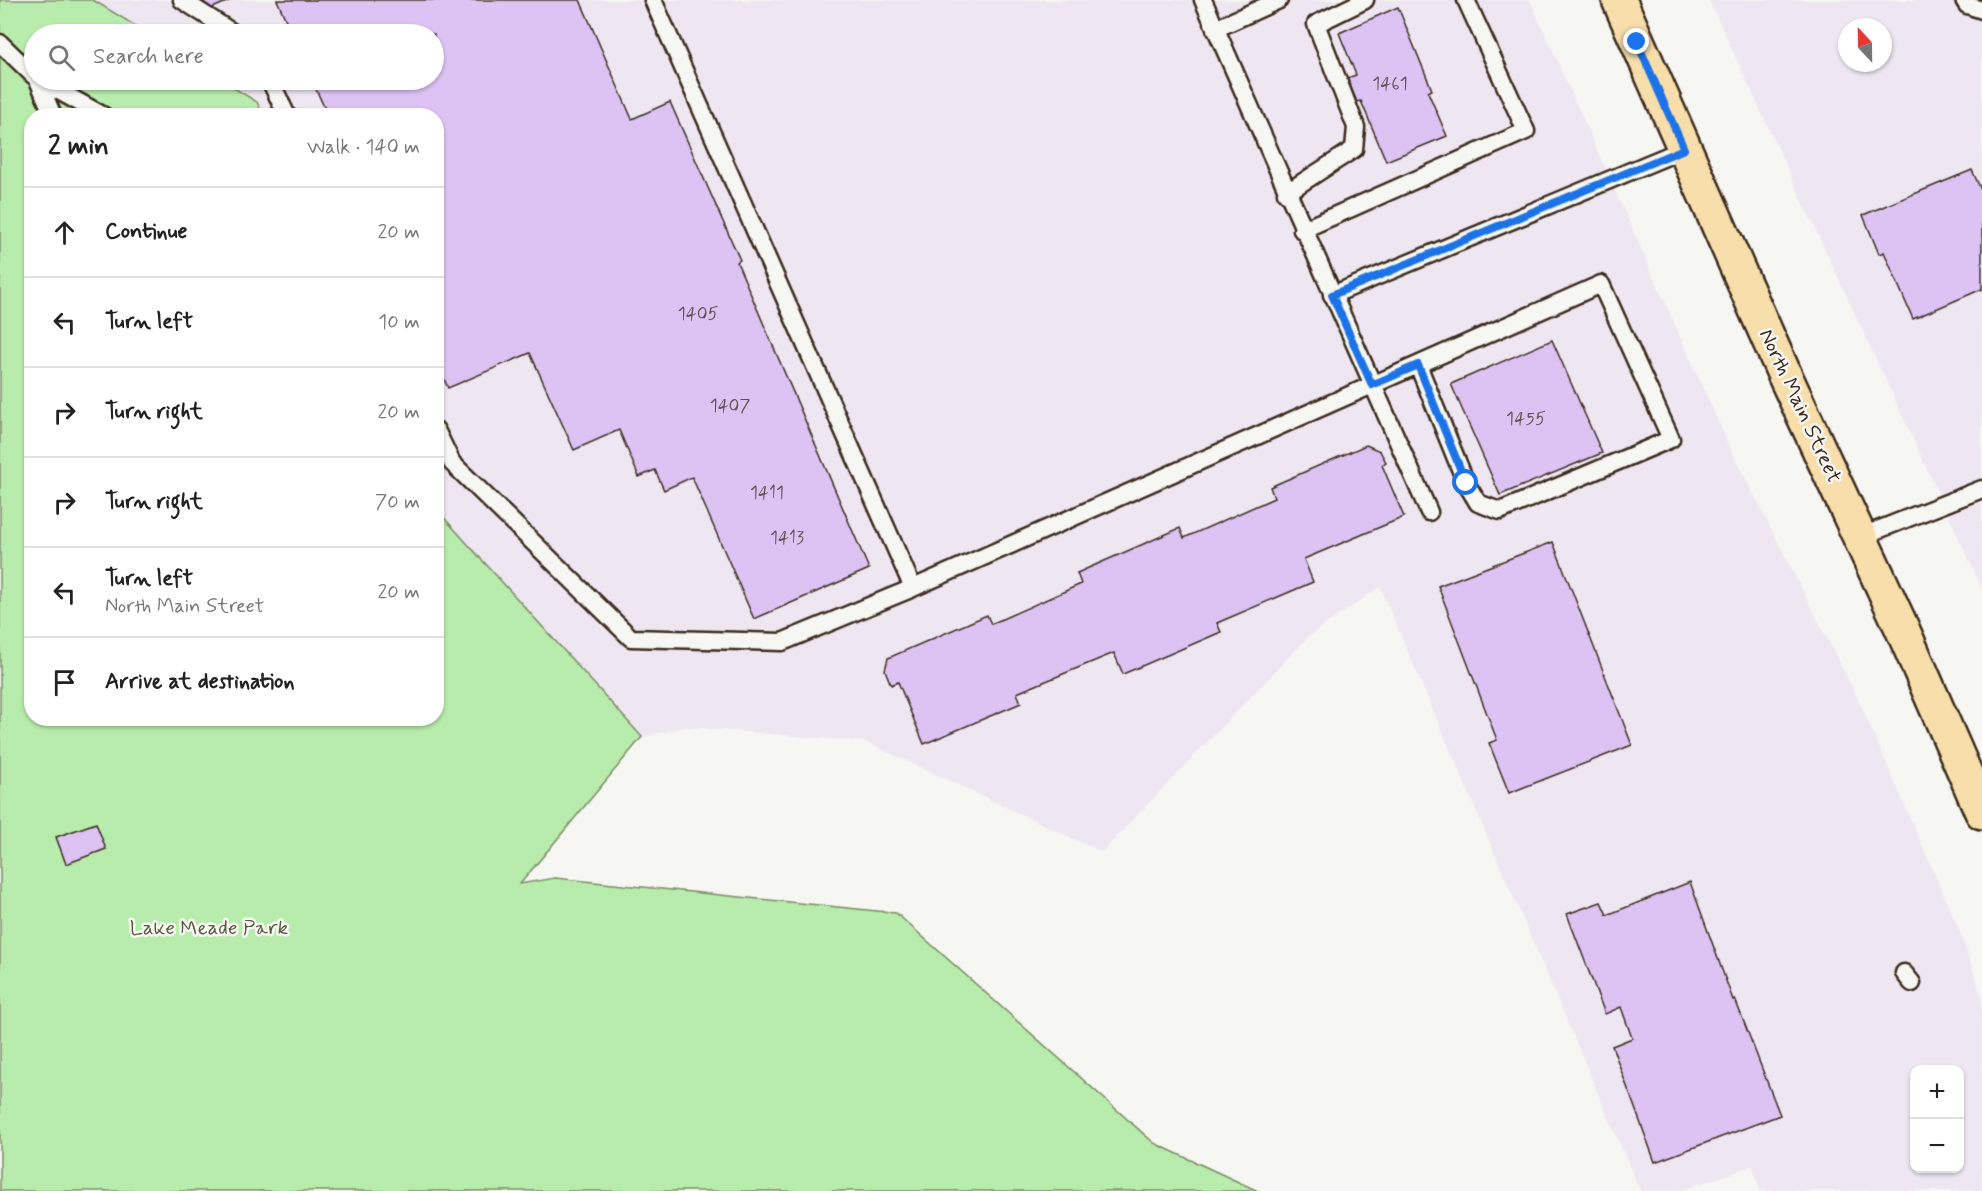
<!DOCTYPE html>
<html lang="en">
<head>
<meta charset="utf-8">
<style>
	body { margin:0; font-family:Mynerve,sans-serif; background:#f2f2f2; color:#222 }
	.controls { position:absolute; right:18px; bottom:18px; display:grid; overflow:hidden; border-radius:12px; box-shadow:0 2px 4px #0004 }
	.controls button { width:54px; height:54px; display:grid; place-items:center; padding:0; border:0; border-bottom:2px solid #e0e0e0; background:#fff; color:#222; font:30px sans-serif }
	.compass { position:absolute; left:1838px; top:18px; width:54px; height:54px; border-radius:50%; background:#fff; box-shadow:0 2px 4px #0004; rotate:338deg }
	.stop { position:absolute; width:18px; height:18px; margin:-14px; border:4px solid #1a73e8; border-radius:50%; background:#fff }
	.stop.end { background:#1a73e8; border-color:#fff; box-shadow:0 2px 6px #0008 }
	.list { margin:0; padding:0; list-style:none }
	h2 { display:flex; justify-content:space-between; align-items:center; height:78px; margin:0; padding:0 24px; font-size:26px }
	h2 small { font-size:20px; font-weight:400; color:#767676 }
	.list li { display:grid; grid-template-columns:39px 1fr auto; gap:18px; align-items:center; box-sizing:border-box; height:90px; padding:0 24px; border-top:2px solid #e0e0e0 }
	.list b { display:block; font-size:22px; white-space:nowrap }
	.list p { margin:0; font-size:20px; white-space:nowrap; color:#767676 }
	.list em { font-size:20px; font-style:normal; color:#767676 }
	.icon { flex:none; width:33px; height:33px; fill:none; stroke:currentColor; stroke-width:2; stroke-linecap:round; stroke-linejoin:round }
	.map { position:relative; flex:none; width:1982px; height:1191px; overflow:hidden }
	.search { position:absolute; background:#fff; box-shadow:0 2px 4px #0004; left:24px; top:24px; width:420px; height:66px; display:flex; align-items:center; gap:15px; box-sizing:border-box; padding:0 21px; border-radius:33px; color:#767676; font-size:22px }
	.panel { position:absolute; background:#fff; box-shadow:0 2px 4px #0004; left:24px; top:108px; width:420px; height:618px; border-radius:24px }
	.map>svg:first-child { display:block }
</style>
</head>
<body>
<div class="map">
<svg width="1982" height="1191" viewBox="0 0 1982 1191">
	<rect width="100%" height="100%" fill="#f6f6f2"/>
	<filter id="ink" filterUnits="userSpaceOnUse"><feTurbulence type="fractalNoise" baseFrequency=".0167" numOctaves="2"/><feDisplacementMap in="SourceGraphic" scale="12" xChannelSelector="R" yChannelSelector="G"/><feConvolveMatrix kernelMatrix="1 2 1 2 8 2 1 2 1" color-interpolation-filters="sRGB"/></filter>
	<g filter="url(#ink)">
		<path fill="#eee7f2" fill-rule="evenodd" d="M93 0H1530L1730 448 1859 701 1961 934 1982 997V1191H1760L1753 1166 1679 1191H1640L1380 587 1309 636 1102 852 866 742 686 727 642 737 437 510 436 116 263 115 257 102 221 80H434V34H149ZM1914 1070H1960V1168H1914Z
			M1709 0H1982V589L1972 566ZM1847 27H1883V63H1847Z"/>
		<path fill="#b8ecac" stroke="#7a8b65" stroke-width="1.5" d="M0 0H93L149 34H34V80H221L257 102 263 115 32 116V718H436L437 510 642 737 520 884 555 878 896 913 1154 1143 1258 1191H0Z"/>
		<path fill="#ddc3f3" stroke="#3b2a1e" stroke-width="1.5" d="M203 0H231L208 10Z
			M277 0H580L632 119 670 102 740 260 737 262 869 569 754 619 692 477 664 490 655 470 639 477 619 430 574 450 530 353 448 388 436 361V116H328L312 80H434V34H292Z
			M1398 7 1432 90 1428 92 1447 136 1386 161 1361 101 1357 102 1347 78 1356 75 1339 33Z
			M1972 170 1982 192V291V289L1913 319 1884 252 1879 254 1863 215Z
			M1552 340 1602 453 1500 495 1451 384Z
			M1366 445 1380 451 1386 462 1382 465 1404 517 1304 559 1313 582 1217 623 1221 632 1123 674 1114 653 1017 693 1021 703 924 744 898 682 891 685 885 670 888 658 987 615 991 624 1081 584 1077 573 1180 528 1184 538 1274 498 1270 487Z
			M1553 542 1632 745 1509 793 1489 743 1497 740 1438 586Z
			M96 823 106 849 66 864 56 837Z
			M1690 882 1733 1000 1735 999 1780 1115 1655 1162 1612 1046 1632 1038 1621 1007 1605 1014 1567 914 1601 902 1607 915Z"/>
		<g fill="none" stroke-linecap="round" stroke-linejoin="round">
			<defs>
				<path id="lane" d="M182 0 235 34
					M653 0 913 588 1601 284 1671 439 1500 511 1478 503 1466 483 1418 365
					M1203 0 1429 512
					M1964 0 1967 5 1982 10
					M1215 29 1279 0
					M0 43 34 76
					M38 80 53 116
					M39 80 104 116
					M270 80 287 116
					M1286 193 1354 149 1356 127 1316 24 1365 0
					M1302 230 1526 131 1466 0
					M1332 295 1684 149
					M436 430 452 463 631 638 782 642 913 588
					M1860 537 1982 489
					M1904 973 1912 983"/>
				<path id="primary" d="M1619 0 1786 378 1901 626 1982 812"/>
			</defs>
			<use href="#lane" stroke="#3b2a1e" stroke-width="21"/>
			<use href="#primary" stroke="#3b2a1e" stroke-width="38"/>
			<use href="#lane" stroke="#f6f6f2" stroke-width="16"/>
			<use href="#primary" stroke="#f8deab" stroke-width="33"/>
		</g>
	</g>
	<g fill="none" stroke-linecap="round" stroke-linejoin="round" filter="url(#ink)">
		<path stroke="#1a73e8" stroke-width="8" d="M1466 483 1418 365 1372 385 1332 295 1684 149 1637 42"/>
	</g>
	<g text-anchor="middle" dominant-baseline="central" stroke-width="5" stroke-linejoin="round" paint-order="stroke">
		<g font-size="18" fill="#645053">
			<text x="1390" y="84">1461</text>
			<text x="698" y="314">1405</text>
			<text x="730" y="406">1407</text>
			<text x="1526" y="419">1455</text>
			<text x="767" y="493">1411</text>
			<text x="787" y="538">1413</text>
		</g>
		<g font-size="21" fill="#3b2a1e" stroke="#f6f6f2">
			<text transform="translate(1800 406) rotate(65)">North Main Street</text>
		</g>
		<g font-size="21" fill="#5a5a42" stroke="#f6f6f2">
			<text x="209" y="928">Lake Meade Park</text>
		</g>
	</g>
</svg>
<div class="controls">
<button>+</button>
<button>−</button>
</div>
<svg class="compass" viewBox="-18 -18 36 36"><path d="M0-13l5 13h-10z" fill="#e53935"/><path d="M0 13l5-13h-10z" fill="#767676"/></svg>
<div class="stop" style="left:1466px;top:483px"></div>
<div class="stop end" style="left:1637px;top:42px"></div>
<div class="search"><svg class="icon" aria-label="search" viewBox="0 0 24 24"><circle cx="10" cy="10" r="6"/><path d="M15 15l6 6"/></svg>Search here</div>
<section class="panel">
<h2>2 min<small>Walk · 140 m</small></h2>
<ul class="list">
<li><svg class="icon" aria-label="ahead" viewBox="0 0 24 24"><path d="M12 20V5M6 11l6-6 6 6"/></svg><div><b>Continue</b></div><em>20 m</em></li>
<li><svg class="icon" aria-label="left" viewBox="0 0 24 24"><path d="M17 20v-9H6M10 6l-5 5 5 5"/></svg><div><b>Turn left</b></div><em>10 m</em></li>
<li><svg class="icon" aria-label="right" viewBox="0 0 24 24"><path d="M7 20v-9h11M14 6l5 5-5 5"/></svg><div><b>Turn right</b></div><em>20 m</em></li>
<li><svg class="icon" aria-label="right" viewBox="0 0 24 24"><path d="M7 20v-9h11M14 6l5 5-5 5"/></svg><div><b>Turn right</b></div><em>70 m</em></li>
<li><svg class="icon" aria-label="left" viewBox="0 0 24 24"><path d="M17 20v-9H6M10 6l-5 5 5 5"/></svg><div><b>Turn left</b><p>North Main Street</p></div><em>20 m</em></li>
<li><svg class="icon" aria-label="arrive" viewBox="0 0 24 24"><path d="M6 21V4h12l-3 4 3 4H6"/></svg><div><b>Arrive at destination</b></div></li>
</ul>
</section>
</div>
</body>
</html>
